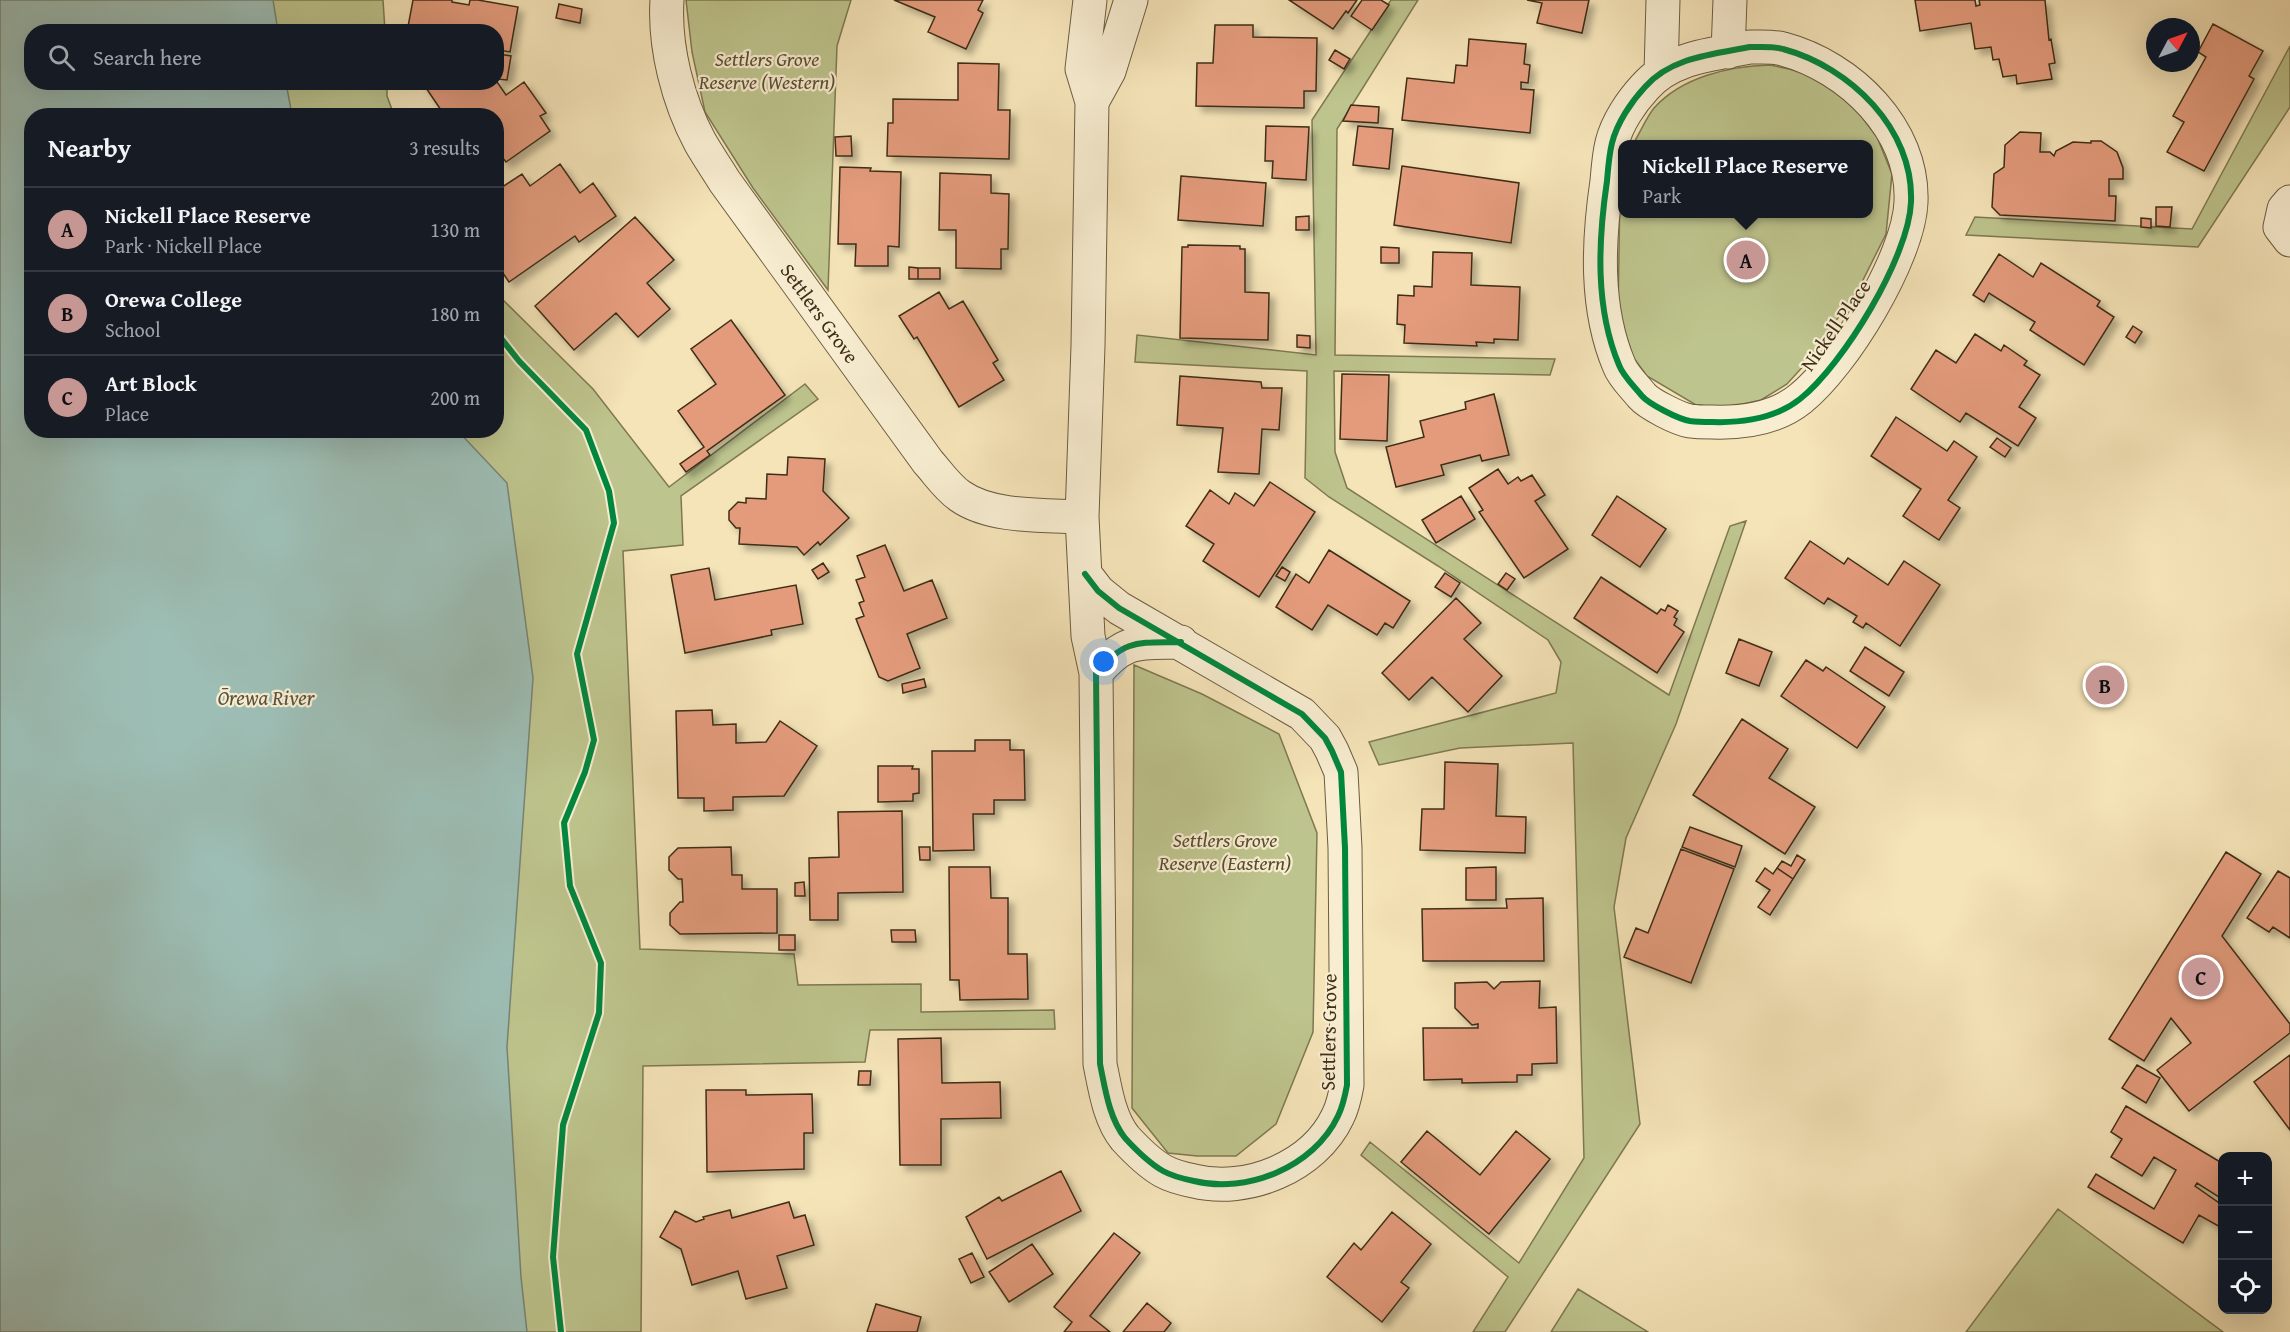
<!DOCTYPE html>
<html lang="en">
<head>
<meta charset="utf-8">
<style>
	body { margin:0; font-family:"Gentium Book Plus",serif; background:#20242c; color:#f1f3f6 }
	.controls { position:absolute; right:18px; bottom:18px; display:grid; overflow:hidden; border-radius:12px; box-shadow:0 6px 24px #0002 }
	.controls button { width:54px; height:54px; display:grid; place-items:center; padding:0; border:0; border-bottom:2px solid #363941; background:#171b24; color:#f1f3f6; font:30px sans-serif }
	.compass { position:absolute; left:2146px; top:18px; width:54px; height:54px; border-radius:50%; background:#171b24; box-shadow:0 6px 24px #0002; rotate:49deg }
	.you { position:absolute; left:1104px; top:662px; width:21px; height:21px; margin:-15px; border:4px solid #fff; border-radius:50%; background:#1a73e8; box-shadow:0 0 0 9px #1a73e833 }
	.badge { display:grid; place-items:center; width:39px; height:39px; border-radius:50%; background:#c59692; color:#111; font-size:20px; font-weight:700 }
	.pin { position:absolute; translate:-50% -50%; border:3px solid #fff; box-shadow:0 2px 6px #0006 }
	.popup { position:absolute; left:1618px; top:140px; width:255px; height:78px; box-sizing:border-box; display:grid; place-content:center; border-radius:12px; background:#171b24; filter:drop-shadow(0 2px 4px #0005); font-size:20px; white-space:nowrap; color:#9ea1a6 }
	.popup b { font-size:22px; color:#f1f3f6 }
	.popup::after { content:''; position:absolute; left:50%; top:100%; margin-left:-12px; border:12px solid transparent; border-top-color:#171b24 }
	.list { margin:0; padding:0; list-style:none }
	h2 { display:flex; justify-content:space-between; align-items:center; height:78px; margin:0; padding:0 24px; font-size:26px }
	h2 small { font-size:20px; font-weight:400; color:#9ea1a6 }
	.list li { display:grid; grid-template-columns:39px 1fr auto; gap:18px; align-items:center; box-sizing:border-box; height:84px; padding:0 24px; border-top:2px solid #363941 }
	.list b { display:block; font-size:22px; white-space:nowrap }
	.list p { margin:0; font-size:20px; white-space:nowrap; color:#9ea1a6 }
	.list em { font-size:20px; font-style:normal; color:#9ea1a6 }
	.icon { flex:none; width:33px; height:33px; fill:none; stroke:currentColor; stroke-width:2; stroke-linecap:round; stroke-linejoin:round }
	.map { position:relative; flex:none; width:2290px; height:1332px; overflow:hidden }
	.search { position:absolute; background:#171b24; box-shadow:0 6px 24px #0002; left:24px; top:24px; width:480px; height:66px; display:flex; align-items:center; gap:15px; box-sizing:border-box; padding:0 21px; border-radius:24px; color:#9ea1a6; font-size:22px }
	.panel { position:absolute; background:#171b24; box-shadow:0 6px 24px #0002; left:24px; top:108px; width:480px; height:330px; border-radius:24px }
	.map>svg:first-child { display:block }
</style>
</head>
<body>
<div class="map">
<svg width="2290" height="1332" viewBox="0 0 2290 1332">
	<defs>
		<filter id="shadow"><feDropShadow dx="5.5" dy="5.5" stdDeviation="3" flood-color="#0004"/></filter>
	</defs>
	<rect width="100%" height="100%" fill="#f5e4b8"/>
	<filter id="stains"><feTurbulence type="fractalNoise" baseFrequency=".00333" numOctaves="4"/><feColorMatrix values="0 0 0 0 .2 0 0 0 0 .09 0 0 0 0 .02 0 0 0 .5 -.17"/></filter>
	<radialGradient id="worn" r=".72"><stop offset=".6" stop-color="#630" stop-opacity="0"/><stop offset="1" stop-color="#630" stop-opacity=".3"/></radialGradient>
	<path fill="#bec48d" stroke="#7e7952" stroke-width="1.5" d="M0 0H383L385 31 32 32V82L387 83V96L394 115 32 116V430H496L497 294 593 389 669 487 805 384 818 399 681 496 683 545 623 551 640 949 794 954 798 985 921 984V1012L1054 1010 1055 1029 870 1030 865 1062 643 1066 641 1332H10Z
		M686 0H851L837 46 828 290 753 188 705 112 692 52Z
		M1391 0H1418L1337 129 1335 355 1555 359 1550 375 1334 371 1335 452 1347 488 1669 695 1730 526 1746 521 1676 724 1626 838 1614 907 1640 1124 1505 1332H1473L1508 1277 1361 1155 1370 1142 1519 1263 1584 1158 1573 743 1460 748 1379 765 1369 742 1556 693 1561 662 1548 640 1438 566 1329 497 1305 478 1307 371 1135 362 1137 335 1316 355 1312 120Z
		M2290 46V107L2198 247 1966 235 1975 217 2192 229Z
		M1770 65 1799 71 1825 83 1852 104 1877 137 1892 174 1886 234 1860 286 1808 361 1787 384 1761 400 1726 408 1696 405 1647 376 1633 357 1618 315 1620 188 1623 172V214H1869V144H1633C1640 133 1646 118 1654 108 1682 77 1729 66 1770 65Z
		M1134 665 1202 694 1279 734 1317 833 1313 1032 1276 1124 1236 1156H1197L1168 1153 1132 1108Z
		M2058 1209 2223 1332H1966Z
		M1578 1289 1648 1332H1551Z"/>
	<path fill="#9dbeb5" stroke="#778476" stroke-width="1.5" d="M0 0H273L278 31 32 32V82L286 83 292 115 32 116V430L458 431 507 483 533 678 507 1047 521 1277 527 1332H0Z"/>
	<path fill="#e39b7c" stroke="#3f2e18" stroke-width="1.5" filter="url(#shadow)" d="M413 0H452V2L469 5 470 0H478L518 7 510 52 499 50 498 54 511 56 507 80 497 79V82L506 95 524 82 546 113 540 116 550 131 506 162 496 149V116H445L422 82H496V32H407Z
		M894 0H983L978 10 983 13 966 49 928 32 935 17Z
		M1289 0H1357L1348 13 1346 11 1333 29Z
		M1362 0H1381L1389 5 1372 30 1351 16Z
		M1527 0H1589L1582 33 1537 23 1542 3Z
		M1915 0H1975L1976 6 1980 5 1979 0H2045L2049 40 2051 39 2055 63 2049 64 2052 79 2017 84 2016 75 2003 77 1999 59 1993 60 1991 47 1975 49 1971 23 1920 31Z
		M559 4 582 9 580 23 556 18Z
		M2213 24 2263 51 2249 76 2254 79 2204 171 2167 152 2184 122 2173 116 2206 57 2198 52Z
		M1215 25H1253V37L1317 38 1316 91H1304V108L1196 106 1197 63H1213Z
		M1469 39 1526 44 1524 64 1530 65 1528 83 1521 82V89L1534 90 1530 133 1402 120 1407 78 1454 83 1456 65 1467 66Z
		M1335 50 1350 59 1344 69 1329 60Z
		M958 63 999 64 998 110H1010L1009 159 887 156 888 123H893V99L958 100Z
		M1351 105 1379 107 1378 123 1343 121Z
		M1266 126 1309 127 1306 180 1272 178 1273 161H1265Z
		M1358 126 1393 129 1389 169 1353 165Z
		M2020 132 2041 133 2040 152H2050L2054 156 2056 151 2073 142 2091 143V141H2101L2117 152 2123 168V179H2109V196H2116L2115 221 2000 215 1992 207 1994 174 2004 167 2005 145Z
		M851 136 852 156H836L835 137Z
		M560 164 580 193 593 183 616 216 579 242 575 236 509 282 496 263V191L522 174 530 186Z
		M1402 166 1519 183 1511 243 1394 225Z
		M840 167 871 168 870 171 901 172 899 247 888 246V266H855L856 244H838Z
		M940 173 991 175V193L1009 194 1008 249H1001V269L956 268V230H939Z
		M1181 176 1266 183 1263 226 1178 220Z
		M2156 207H2172L2170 227 2156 226Z
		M1309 216V230H1296V217Z
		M635 217 674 260 647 283 670 309 638 337 616 313 574 350 535 306Z
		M2141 218 2151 219V228L2141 227Z
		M1188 245 1240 246V249H1245V292L1269 293 1268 340 1180 338 1182 247H1188Z
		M1381 247 1399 248V263H1381Z
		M1433 252 1472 253 1471 285 1520 287 1518 340 1494 339V343L1476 342 1477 346 1404 343 1405 325 1397 324 1398 295 1414 296V286L1432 287Z
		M1999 254 2033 277 2041 263 2100 301 2097 306 2114 317 2084 365 2030 330 2035 322 1989 293 1984 302 1973 295Z
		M909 267 918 268V279H909Z
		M918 268H940V279H918Z
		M939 292 949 309 963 301 998 360 993 363 1004 380 959 407 917 337 914 339 899 316Z
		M731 320 785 395 707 451 710 455 686 472 680 464 704 447 678 411 716 384 691 349Z
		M2133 326 2142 332 2135 343 2126 337Z
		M1975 334 2001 351 2004 345 2027 361 2024 365 2040 375 2019 407 2036 418 2018 446 1966 413 1960 422 1911 389 1936 350 1956 363Z
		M1297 335 1310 336V348L1297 347Z
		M1342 374 1389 375 1387 441 1340 439Z
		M1180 376 1261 382 1262 388H1282L1279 430 1262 429 1259 474 1218 472 1223 428 1177 425Z
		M1494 394 1509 455 1482 461 1480 455 1441 465 1444 475 1396 487 1386 447 1424 437 1420 421 1466 409 1465 402Z
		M1896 417 1947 451 1954 441 1977 457 1948 500 1960 508 1939 540 1903 516 1921 489 1871 456Z
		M1997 438 2011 448 2005 457 1990 447Z
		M788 457 825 459 823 491 849 518 820 545 818 542 804 555 797 547 739 544 740 528H736L729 520V511L738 502 746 503V498L766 499 767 474 787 475Z
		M1498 469 1508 484 1518 477 1521 481 1532 475 1545 495 1535 501 1568 549 1524 578 1479 512 1483 510 1469 488Z
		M1270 482 1315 512 1259 597 1203 561 1214 544 1186 526 1210 490 1229 504 1235 493 1254 506Z
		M1461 496 1475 519 1436 543 1422 520Z
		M1617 496 1666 529 1640 567 1592 535Z
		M1810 541 1844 564 1848 558 1888 585 1904 561 1940 585 1900 646 1866 623 1863 628 1853 622 1857 616 1828 598 1824 604 1785 578Z
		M885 545 904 591 932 580 947 618 907 634 920 668 888 681 879 677 856 619 864 616 859 603 864 601 856 580 865 577 857 556Z
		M1329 550 1410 601 1393 628 1385 623 1377 635 1328 605 1312 630 1276 607 1296 574 1309 583Z
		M823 563 829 572 818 579 812 570Z
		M1282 567 1290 572 1285 581 1276 576Z
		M709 568 715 600 796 585 803 624 771 630 772 635 685 653 671 575Z
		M1445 573 1460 583 1451 597 1435 587Z
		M1506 573 1515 579 1507 590 1498 584Z
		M1601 577 1657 614 1661 609 1665 611 1668 605 1678 611 1674 617 1677 619 1674 625 1684 632 1657 673 1574 618Z
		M1456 598 1481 623 1464 639 1502 676 1468 712 1432 677 1409 700 1382 673Z
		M1739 639 1772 652 1759 686 1726 673Z
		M1865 647 1904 672 1889 696 1850 671Z
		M1806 660 1823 671 1826 667 1885 707 1857 748 1781 696Z
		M924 679 926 687 903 693 902 684Z
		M712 710 713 725 736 724V743L766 742 780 721 817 746 784 796 733 797V810L704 811V798H678L676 711Z
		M1742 719 1788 749 1769 778 1815 807 1785 854 1693 795Z
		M975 740H1010V750H1024L1025 800H994V814H973L974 850 933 851 932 751H975Z
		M1445 762 1498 764 1496 816 1526 817 1525 853 1420 850 1422 809H1444Z
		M878 766H913L912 769H919V793L913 794V801L878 802Z
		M902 811 903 892 838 893V920H810L809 858 839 857 838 812Z
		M1690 827 1742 846 1735 867 1682 847Z
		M731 847 732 875H742V889H777V933L680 934 670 925V913L680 902H683L682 879H678L669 870V857L678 848Z
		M919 847H930V860H920Z
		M1681 849 1734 869 1691 983 1624 957 1636 928 1648 933Z
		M2226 852 2261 874 2222 936 2290 1024V1033L2189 1111 2157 1070 2191 1043 2171 1018 2144 1061 2109 1039Z
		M1797 855 1805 860 1793 879 1777 868 1782 861 1791 866Z
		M949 867H990L991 898H1008V954H1027L1028 999 960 1000 959 980H950Z
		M1496 867V900H1466V868Z
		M1765 868 1773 874 1777 868 1793 879 1770 915 1758 907 1770 890 1756 881Z
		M2278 871 2290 878V938L2273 927 2269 932 2247 918Z
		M804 882 805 896H795V883Z
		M1543 898 1544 961H1423L1422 909 1507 908 1506 899Z
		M891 930H915L916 942H892Z
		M779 935H795V950H779Z
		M1540 981 1539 1008 1556 1007 1557 1063 1532 1064V1075H1517V1082L1462 1083V1079L1424 1080 1423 1028H1478V1024L1472 1025 1455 1008V983L1487 982 1494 989 1501 982Z
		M941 1038 942 1083 1000 1082 1001 1118 941 1119V1165H900L898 1039Z
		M2290 1055V1130L2254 1082Z
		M2137 1065 2160 1078 2146 1103 2122 1088Z
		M859 1071H871L870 1085H858Z
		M706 1090H746V1095L812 1094 813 1133H804V1169L707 1172Z
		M2126 1106 2222 1163V1199L2197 1183 2195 1186 2222 1205V1228L2199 1215 2183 1243 2088 1187 2096 1174 2154 1209 2176 1170 2154 1157 2142 1176 2111 1157 2122 1139 2111 1132Z
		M1427 1131 1480 1175 1516 1131 1550 1159 1489 1234 1401 1162Z
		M1061 1171 1081 1211 987 1259 966 1217 999 1197 1002 1201Z
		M789 1202 794 1218 805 1215 814 1245 777 1256 787 1288 746 1299 738 1271 692 1285 681 1249 660 1237 675 1211 696 1222 704 1219 703 1217 730 1210 732 1218Z
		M1392 1212 1431 1244 1401 1282 1409 1288 1382 1322 1327 1277 1354 1243 1361 1250Z
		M1114 1233 1140 1253 1090 1316 1110 1332H1064L1072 1322 1054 1307Z
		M1032 1244 1053 1274 1009 1302 989 1272Z
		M972 1253 984 1277 971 1283 959 1259Z
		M1147 1303 1171 1323 1164 1332H1123Z
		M876 1304 921 1317 917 1332H867Z"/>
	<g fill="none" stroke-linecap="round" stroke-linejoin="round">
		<defs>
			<path id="minor" d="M667 0C664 47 678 101 700 142 708 156 717 169 725 182L928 462C938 473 947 487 960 496 991 518 1045 515 1082 517
				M1090 0 1082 69 1092 102 1088 346 1082 517 1088 636 1096 673
				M1750 47C1761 47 1773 46 1783 49 1850 67 1914 129 1911 202 1909 257 1843 365 1800 399 1775 419 1742 423 1712 422 1705 422 1697 422 1690 421 1678 419 1649 404 1642 396 1634 386 1623 376 1619 365 1595 308 1598 242 1607 181 1608 169 1609 155 1612 143 1617 123 1631 102 1645 87 1671 57 1714 54 1750 47Z
				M1728 52 1730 0
				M1661 73 1663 0
				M1092 102 1109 71 1131 0
				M2290 202 2284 209 2280 227 2290 240
				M1085 574 1098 591 1119 608 1302 714 1325 738 1332 751 1341 772 1345 848 1347 1085C1345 1096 1343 1106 1338 1116 1314 1167 1247 1194 1194 1181 1184 1179 1172 1176 1163 1171 1149 1163 1136 1150 1125 1138 1109 1118 1105 1088 1100 1064L1096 673C1125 638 1139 643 1181 642"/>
		</defs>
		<use href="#minor" stroke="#6c5c40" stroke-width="35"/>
		<use href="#minor" stroke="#f8edd1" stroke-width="33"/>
		<defs>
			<path id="cycleway" d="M1750 47C1761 47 1773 46 1783 49 1850 67 1914 129 1911 202 1909 257 1843 365 1800 399 1775 419 1742 423 1712 422 1705 422 1697 422 1690 421 1678 419 1649 404 1642 396 1634 386 1623 376 1619 365 1595 308 1598 242 1607 181 1608 169 1609 155 1612 143 1617 123 1631 102 1645 87 1671 57 1714 54 1750 47Z
				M496 332 519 361 586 430 609 491 614 523 577 654 594 740 585 772 564 823 570 886 601 963 599 1013 563 1125 553 1257 561 1332
				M1085 574 1098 591 1119 608 1302 714 1325 738 1332 751 1341 772 1345 848 1347 1085C1345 1096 1343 1106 1338 1116 1314 1167 1247 1194 1194 1181 1184 1179 1172 1176 1163 1171 1149 1163 1136 1150 1125 1138 1109 1118 1105 1088 1100 1064L1096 673C1125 638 1139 643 1181 642"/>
		</defs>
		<use href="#cycleway" stroke="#f8edd1" stroke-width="10"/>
		<use href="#cycleway" stroke="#00873e" stroke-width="6"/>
	</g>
	<g text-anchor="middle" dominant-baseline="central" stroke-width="4.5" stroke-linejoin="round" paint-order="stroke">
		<g font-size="20" font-style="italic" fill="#584c2f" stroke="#f8edd1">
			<text x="767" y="58">Settlers Grove<tspan x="767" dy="23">Reserve (Western)</tspan></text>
			<text x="1225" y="839">Settlers Grove<tspan x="1225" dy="23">Reserve (Eastern)</tspan></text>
		</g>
		<g font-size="20" fill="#3f2e18" stroke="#f8edd1">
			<text transform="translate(820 313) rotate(54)">Settlers Grove</text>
			<text transform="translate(1835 325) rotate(-55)">Nickell Place</text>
			<text transform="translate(1328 1032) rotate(-89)">Settlers Grove</text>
		</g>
		<g font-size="21" font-style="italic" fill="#56523f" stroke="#f8edd1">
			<text x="266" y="697">Ōrewa River</text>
		</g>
	</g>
	<rect width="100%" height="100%" filter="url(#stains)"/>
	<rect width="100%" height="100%" fill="url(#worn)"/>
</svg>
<div class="controls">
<button>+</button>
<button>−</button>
<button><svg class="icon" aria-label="locate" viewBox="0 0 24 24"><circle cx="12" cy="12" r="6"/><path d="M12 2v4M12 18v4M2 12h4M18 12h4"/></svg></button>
</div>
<svg class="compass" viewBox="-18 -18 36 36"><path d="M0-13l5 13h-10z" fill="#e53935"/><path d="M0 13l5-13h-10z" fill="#9ea1a6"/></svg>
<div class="you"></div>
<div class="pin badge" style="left:1746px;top:260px">A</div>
<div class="popup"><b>Nickell Place Reserve</b>Park</div>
<div class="pin badge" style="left:2105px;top:685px">B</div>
<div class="pin badge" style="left:2201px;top:977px">C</div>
<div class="search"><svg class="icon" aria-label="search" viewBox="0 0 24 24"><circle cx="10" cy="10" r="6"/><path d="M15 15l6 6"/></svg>Search here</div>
<section class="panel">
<h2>Nearby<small>3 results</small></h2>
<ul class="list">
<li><span class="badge">A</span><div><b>Nickell Place Reserve</b><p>Park · Nickell Place</p></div><em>130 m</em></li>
<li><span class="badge">B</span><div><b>Orewa College</b><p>School</p></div><em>180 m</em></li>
<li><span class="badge">C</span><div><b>Art Block</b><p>Place</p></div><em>200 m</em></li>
</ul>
</section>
</div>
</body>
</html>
